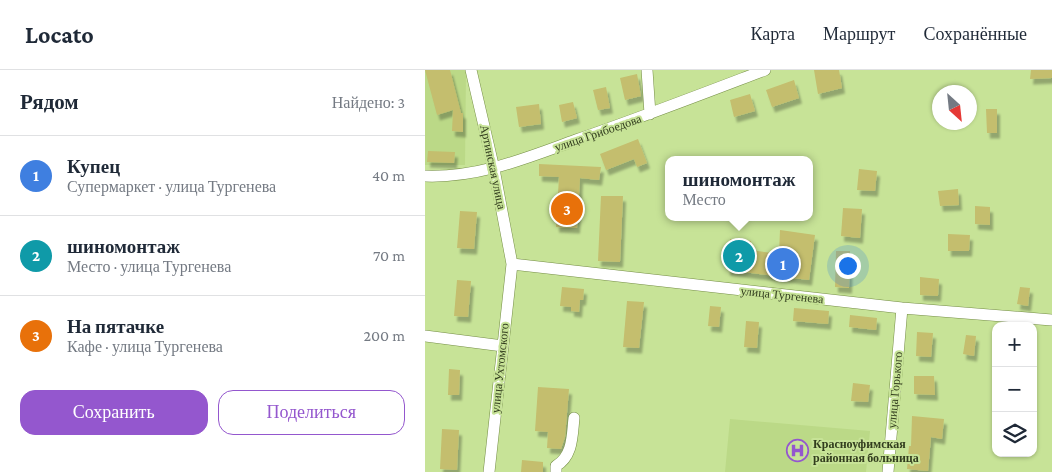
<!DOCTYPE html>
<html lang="ru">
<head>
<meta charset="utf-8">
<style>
	body { margin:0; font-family:"Crimson Pro",serif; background:#f2f2f3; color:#1f2937 }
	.controls { position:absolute; right:15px; bottom:15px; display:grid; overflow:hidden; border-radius:10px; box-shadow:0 1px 4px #0004 }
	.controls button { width:45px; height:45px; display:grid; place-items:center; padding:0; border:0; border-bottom:1px solid #e0e1e3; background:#fff; color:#1f2937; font:25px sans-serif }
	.compass { position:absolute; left:507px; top:15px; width:45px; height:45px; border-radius:50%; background:#fff; box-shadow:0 1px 4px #0004; rotate:153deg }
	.you { position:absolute; left:422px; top:195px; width:18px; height:18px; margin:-12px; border:4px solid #fff; border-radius:50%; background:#1a73e8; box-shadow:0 0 0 8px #1a73e833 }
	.badge { display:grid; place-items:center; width:32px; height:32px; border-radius:50%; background:#9457ce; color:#fff; font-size:16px; font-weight:700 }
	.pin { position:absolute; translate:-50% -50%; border:2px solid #fff; box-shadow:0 1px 5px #0006 }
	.popup { position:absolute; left:240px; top:86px; width:148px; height:65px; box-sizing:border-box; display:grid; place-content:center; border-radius:10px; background:#fff; filter:drop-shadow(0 1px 4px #0005); font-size:16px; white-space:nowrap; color:#747a83 }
	.popup b { font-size:19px; color:#1f2937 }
	.popup::after { content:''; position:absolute; left:50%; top:100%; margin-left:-10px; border:10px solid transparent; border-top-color:#fff }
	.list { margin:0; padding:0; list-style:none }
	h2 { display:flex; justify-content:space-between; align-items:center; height:65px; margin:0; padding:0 20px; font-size:21px }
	h2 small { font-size:16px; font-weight:400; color:#747a83 }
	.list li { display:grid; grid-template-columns:32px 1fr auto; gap:15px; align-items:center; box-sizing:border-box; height:80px; padding:0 20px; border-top:1px solid #e0e1e3 }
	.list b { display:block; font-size:19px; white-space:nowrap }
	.list p { margin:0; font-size:16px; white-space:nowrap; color:#747a83 }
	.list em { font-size:16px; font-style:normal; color:#747a83 }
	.actions { display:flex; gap:10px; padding:15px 20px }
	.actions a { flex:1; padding:11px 0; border:1px solid #9457ce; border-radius:15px; text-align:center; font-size:18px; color:#9457ce }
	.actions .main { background:#9457ce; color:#fff }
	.icon { flex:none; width:28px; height:28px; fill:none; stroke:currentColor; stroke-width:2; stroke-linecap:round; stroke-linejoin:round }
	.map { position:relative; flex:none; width:627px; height:402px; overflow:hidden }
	header { display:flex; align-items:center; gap:30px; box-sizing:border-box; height:70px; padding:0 25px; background:#fff; border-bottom:1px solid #e0e1e3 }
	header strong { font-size:24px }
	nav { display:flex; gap:28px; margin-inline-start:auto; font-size:18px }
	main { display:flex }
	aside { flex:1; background:#fff }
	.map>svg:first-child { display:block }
</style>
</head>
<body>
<header>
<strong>Locato</strong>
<nav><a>Карта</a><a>Маршрут</a><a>Сохранённые</a></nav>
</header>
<main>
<aside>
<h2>Рядом<small>Найдено: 3</small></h2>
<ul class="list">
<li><span class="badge" style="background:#3f7fe0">1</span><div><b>Купец</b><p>Супермаркет · улица Тургенева</p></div><em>40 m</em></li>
<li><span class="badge" style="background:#0f9aa8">2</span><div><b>шиномонтаж</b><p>Место · улица Тургенева</p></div><em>70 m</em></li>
<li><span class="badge" style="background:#e8710a">3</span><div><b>На пятачке</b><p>Кафе · улица Тургенева</p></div><em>200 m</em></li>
</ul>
<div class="actions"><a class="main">Сохранить</a><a>Поделиться</a></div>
</aside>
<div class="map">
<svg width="627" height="402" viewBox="0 0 627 402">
	<defs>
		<filter id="shadow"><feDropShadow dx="3" dy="5.5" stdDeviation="1" flood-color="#0004"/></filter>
	</defs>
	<rect width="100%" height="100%" fill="#c7e397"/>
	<path fill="#bbd987" d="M0 0H40L41 2 40 95H0Z
		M305 349 445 361 441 402H300Z"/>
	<path fill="#c4be6e" filter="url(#shadow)" d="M0 0H25L36 43H38V62L27 61 28 40 12 45Z
		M389 0H414L417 18 393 24Z
		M606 0H627V8L605 9Z
		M212 4 216 26 200 30 195 8Z
		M369 10 374 28 347 37 341 20Z
		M181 17 185 38 173 40 168 20Z
		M325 24 330 41 309 47 305 30Z
		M148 32 152 48 137 52 134 35Z
		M114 34 116 54 94 57 91 37Z
		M561 39H572V63H562Z
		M213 69 222 93 212 97 209 89 181 100 175 84Z
		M3 81 30 82 29 93 2 92Z
		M114 94 176 97 174 110 155 108 152 158 131 157 134 107 114 106Z
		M434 99 452 101 450 121 432 120Z
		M533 119 534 135 515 136 513 121Z
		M176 126H198L195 192 173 191Z
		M550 136 565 137V155L550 154Z
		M418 138 437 139 435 168 416 166Z
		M35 141 52 142 49 179 32 178Z
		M355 160 390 165 384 210 302 200 305 169 326 171 325 180 354 184Z
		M523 164 545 165 544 181H523Z
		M411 181H425L424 218 410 217Z
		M495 207 514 209 513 226 495 225Z
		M32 210 46 211 43 247 29 246Z
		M137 217 159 219 158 230H155L154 242 146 241V237L135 236Z
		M595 217 605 218 603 236 592 234Z
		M202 231 219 232 214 278 198 277Z
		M285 236 296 237 294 257 283 256Z
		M369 238 404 241 403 254 368 251Z
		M425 245 452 248 451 260 424 257Z
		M321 251 334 252 332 278 319 277Z
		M492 262 508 263 506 287 491 286Z
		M541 265 551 266 549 286 538 284Z
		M24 299 35 300 34 325H23Z
		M489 306H509L510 325 489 324Z
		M428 313 445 315 443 332 426 331Z
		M113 317 144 319 140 367 136 379 122 378 123 362 110 361Z
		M487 346 519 349 517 369 506 367 503 401 482 399 484 376H486Z
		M17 359 34 360 32 400 15 399Z
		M97 390 118 392V402H96Z"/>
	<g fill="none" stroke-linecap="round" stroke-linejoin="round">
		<defs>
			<path id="minor" d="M46 0 69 99 87 194 64 402
				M222 0 225 44
				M0 106C54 108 101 88 151 70 215 48 277 24 340 0
				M87 194 477 238 627 250
				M0 266 78 276
				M131 402V396C148 386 147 366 149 348
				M463 402 477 238"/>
		</defs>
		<use href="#minor" stroke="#758e46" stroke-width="12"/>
		<use href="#minor" stroke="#fff" stroke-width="11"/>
	</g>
	<defs>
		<symbol id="hospital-ring" viewBox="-11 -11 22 22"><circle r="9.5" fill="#c7e397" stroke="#9457ce" stroke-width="1.5"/><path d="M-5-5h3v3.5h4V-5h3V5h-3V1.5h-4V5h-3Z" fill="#9457ce"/></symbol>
	</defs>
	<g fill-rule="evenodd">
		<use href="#hospital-ring" x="360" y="368" width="25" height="25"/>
	</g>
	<g text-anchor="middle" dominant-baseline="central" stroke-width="4" stroke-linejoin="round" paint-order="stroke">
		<g font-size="12" fill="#323d1e" stroke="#c7e397">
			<text transform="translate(173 63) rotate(-19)">улица Грибоедова</text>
			<text transform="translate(68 97) rotate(78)">Артинская улица</text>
			<text transform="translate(357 225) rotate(6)">улица Тургенева</text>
			<text transform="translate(75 298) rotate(-84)">улица Ухтомского</text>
			<text transform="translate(470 320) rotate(-85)">улица Горького</text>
		</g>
		<g font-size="12" font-weight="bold" fill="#323d1e" stroke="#c7e397" text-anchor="start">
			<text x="388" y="374">Красноуфимская<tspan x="388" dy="14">районная больница</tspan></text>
		</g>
	</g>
</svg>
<div class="controls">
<button>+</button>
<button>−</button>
<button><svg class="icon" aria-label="layers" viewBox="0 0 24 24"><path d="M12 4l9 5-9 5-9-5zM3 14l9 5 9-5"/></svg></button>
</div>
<svg class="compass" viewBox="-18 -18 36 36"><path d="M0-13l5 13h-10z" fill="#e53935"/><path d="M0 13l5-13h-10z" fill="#747a83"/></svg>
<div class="you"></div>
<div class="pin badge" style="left:358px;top:194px;background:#3f7fe0">1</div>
<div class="pin badge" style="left:314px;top:186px;background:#0f9aa8">2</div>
<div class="popup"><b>шиномонтаж</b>Место</div>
<div class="pin badge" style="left:142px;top:139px;background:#e8710a">3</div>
</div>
</main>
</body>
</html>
